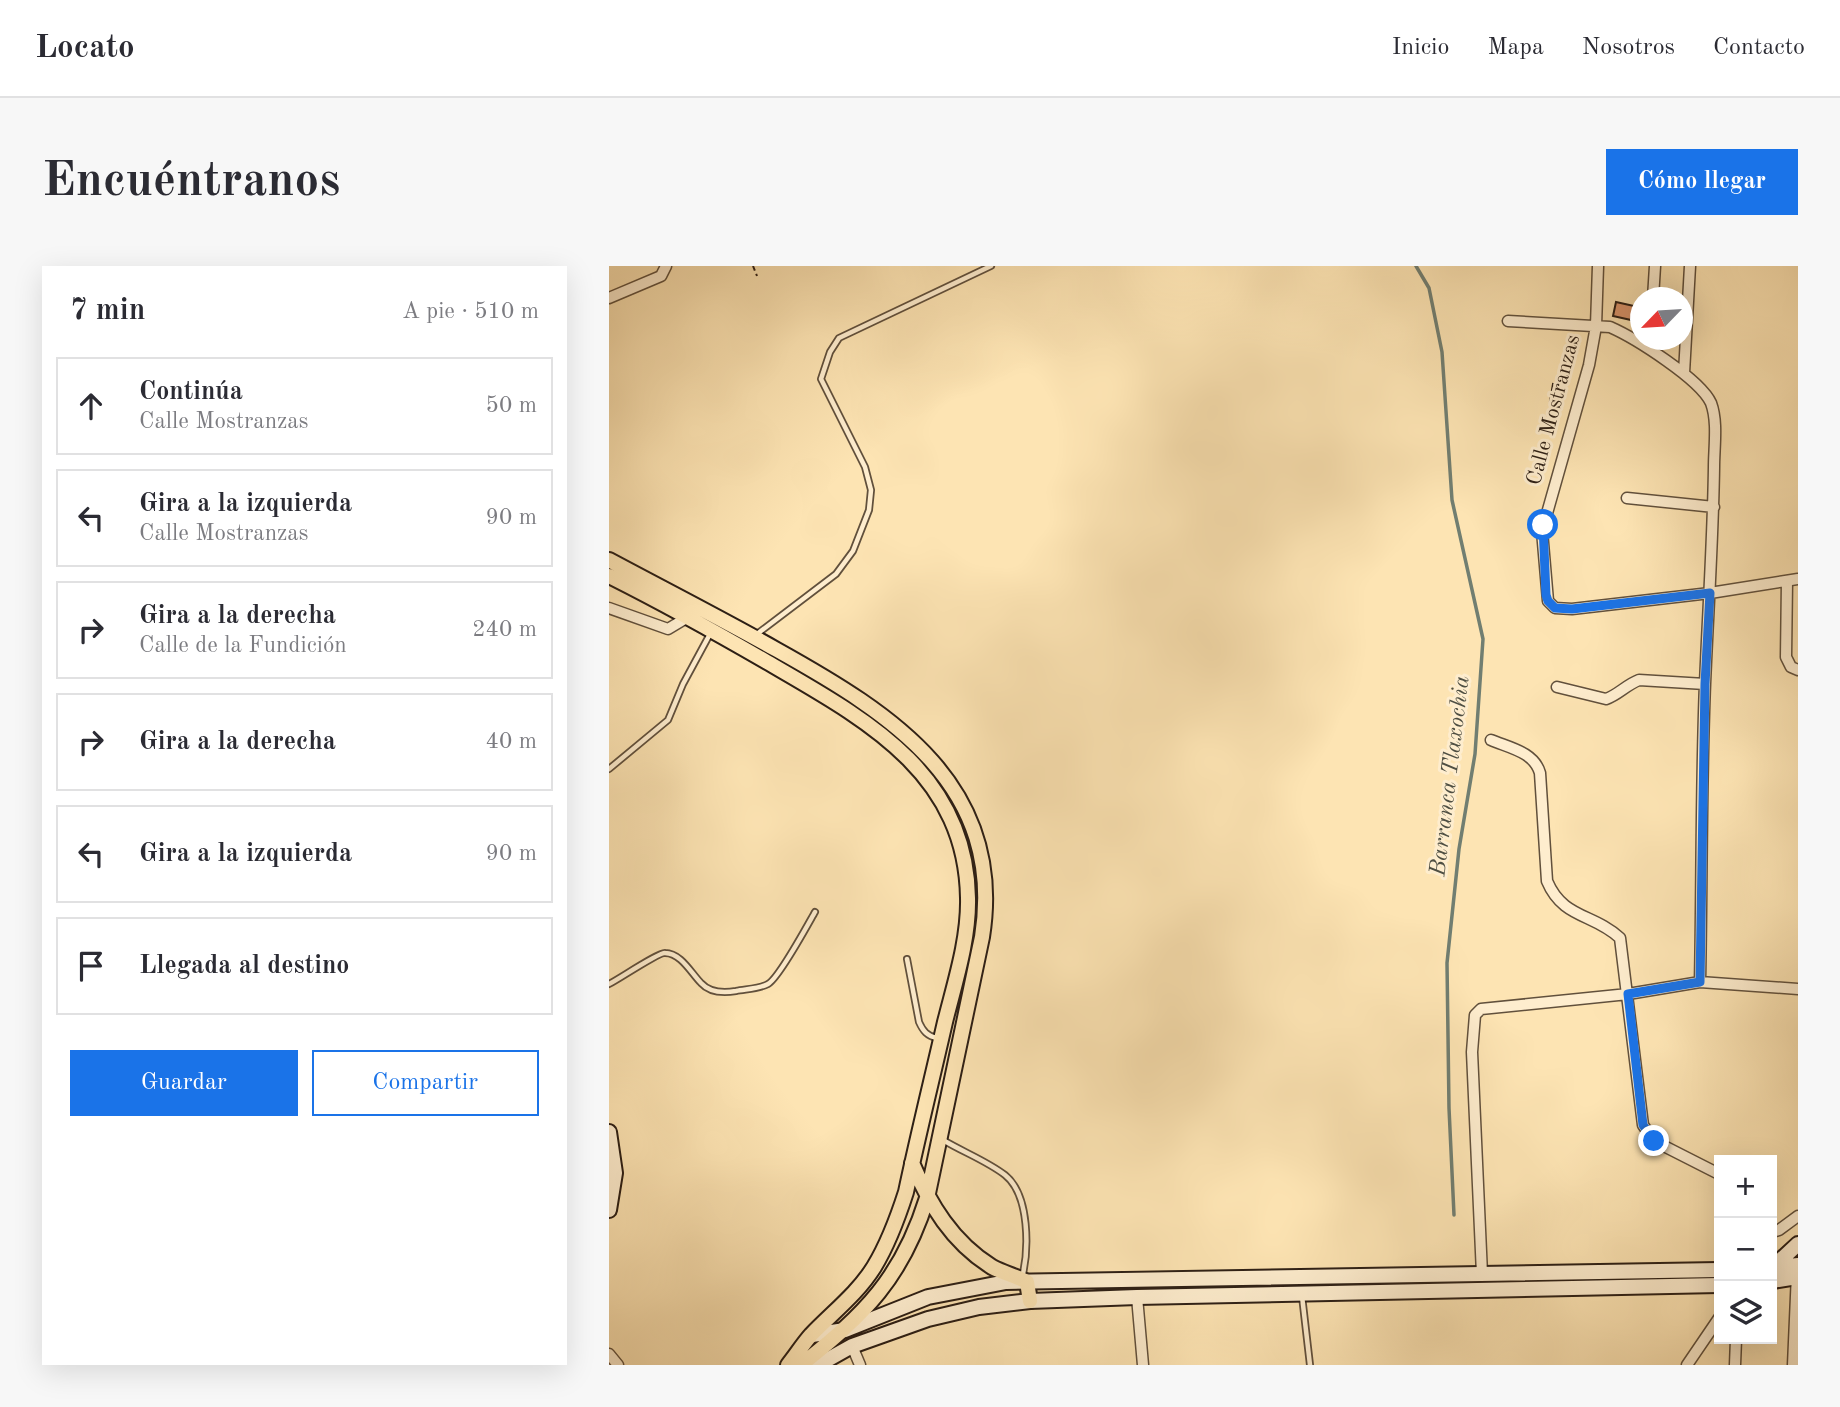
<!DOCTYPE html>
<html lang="es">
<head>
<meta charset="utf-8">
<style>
	body { margin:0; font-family:"Old Standard TT",serif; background:#f7f7f7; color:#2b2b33 }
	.controls { position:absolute; right:21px; bottom:21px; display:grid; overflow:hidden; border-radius:0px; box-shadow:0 7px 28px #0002 }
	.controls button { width:63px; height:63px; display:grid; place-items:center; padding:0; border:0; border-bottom:2px solid #e1e1e2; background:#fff; color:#2b2b33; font:35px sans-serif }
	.compass { position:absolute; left:1021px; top:21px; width:63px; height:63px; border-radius:50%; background:#fff; box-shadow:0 7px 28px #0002; rotate:245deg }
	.stop { position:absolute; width:21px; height:21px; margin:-16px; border:5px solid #1a73e8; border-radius:50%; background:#fff }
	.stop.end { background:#1a73e8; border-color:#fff; box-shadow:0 2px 7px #0008 }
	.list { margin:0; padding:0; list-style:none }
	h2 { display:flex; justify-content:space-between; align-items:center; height:91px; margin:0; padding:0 28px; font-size:30px }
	h2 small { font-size:23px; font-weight:400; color:#7c7c81 }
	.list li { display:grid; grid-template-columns:46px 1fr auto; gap:21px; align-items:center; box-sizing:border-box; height:98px; margin:0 14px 14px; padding:0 14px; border:2px solid #e1e1e2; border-radius:0px }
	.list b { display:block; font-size:26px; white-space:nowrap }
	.list p { margin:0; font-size:23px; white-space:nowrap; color:#7c7c81 }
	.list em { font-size:23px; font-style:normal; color:#7c7c81 }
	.actions { display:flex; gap:14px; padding:21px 28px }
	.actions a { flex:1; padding:16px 0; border:2px solid #1a73e8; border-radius:0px; text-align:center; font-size:24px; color:#1a73e8 }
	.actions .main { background:#1a73e8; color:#fff }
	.icon { flex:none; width:38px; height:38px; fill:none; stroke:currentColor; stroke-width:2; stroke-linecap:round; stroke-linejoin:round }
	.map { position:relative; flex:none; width:1189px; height:1099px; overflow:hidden; border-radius:0px }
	header { display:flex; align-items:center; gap:42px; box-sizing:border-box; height:98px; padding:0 35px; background:#fff; border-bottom:2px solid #e1e1e2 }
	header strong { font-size:33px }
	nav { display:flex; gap:38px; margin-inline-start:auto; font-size:24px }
	.intro { display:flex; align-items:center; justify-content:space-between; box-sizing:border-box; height:168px; padding:0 42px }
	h1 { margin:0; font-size:49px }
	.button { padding:18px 32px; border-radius:0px; background:#1a73e8; color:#fff; font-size:24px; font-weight:700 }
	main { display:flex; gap:42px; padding:0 42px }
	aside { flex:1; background:#fff; border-radius:0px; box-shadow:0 7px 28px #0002 }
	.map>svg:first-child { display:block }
</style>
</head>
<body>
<header>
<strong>Locato</strong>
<nav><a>Inicio</a><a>Mapa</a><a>Nosotros</a><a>Contacto</a></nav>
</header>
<div class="intro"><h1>Encuéntranos</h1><a class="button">Cómo llegar</a></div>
<main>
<aside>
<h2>7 min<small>A pie · 510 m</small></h2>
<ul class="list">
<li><svg class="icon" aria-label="ahead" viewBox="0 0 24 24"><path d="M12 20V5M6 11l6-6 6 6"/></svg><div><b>Continúa</b><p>Calle Mostranzas</p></div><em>50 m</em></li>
<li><svg class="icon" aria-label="left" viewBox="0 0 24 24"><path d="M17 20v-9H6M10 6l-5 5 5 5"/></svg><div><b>Gira a la izquierda</b><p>Calle Mostranzas</p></div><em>90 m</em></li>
<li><svg class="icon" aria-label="right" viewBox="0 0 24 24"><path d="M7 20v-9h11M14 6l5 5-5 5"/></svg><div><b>Gira a la derecha</b><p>Calle de la Fundición</p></div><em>240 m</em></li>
<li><svg class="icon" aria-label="right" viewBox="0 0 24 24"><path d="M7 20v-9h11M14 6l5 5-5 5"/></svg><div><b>Gira a la derecha</b></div><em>40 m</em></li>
<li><svg class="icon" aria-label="left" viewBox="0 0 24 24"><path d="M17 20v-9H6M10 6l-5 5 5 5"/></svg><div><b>Gira a la izquierda</b></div><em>90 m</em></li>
<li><svg class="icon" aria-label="arrive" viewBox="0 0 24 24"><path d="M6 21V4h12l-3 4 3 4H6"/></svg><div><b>Llegada al destino</b></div></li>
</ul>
<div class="actions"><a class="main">Guardar</a><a>Compartir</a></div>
</aside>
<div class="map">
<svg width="1189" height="1099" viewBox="0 0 1189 1099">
	<rect width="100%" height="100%" fill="#fde4b3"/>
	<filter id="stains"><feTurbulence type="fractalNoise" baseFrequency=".00286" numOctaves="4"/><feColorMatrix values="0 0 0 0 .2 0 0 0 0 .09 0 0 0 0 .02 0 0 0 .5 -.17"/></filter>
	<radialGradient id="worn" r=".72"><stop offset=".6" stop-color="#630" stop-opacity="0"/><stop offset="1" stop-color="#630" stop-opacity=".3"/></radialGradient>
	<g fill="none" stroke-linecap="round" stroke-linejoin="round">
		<path stroke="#717e71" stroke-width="3.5" d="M807 0 820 22 833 86 843 234 874 373 866 488 850 583 838 697 840 842 845 949"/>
	</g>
	<path fill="#dd966d" stroke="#2d1f15" stroke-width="2" d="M1007 36 1025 40 1022 54 1004 50Z
		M944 118 952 120 949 136 941 135Z"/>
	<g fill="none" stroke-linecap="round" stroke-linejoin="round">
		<defs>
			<path id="lane" d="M148 368 227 308 244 285 260 244 262 224 256 201 212 113 221 86 230 72 382 0
				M0 503 59 454 74 418 101 368
				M298 693 310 756C314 765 318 770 328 772
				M0 718C10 713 50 686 56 687 72 687 82 707 92 717 101 727 115 727 127 725 137 723 150 723 159 718 170 712 198 660 206 646
				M334 874C354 886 378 895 396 909 421 929 420 984 413 1012
				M693 1030 701 1099"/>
			<path id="street" d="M989 0 987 60 980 99 933 265 939 335 946 342 963 343 1101 327 1189 313
				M0 32 52 10 57 0
				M1044 32 1046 0
				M899 55 1001 61C1026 72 1091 113 1102 137 1109 156 1105 181 1105 201 1104 273 1099 346 1096 418 1092 518 1093 617 1091 716
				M1075 107 1081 0
				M1018 232 1105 241
				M1178 315 1177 391 1182 401 1189 404
				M0 342 59 363 79 351
				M948 421 997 433C1009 429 1017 419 1030 414L1096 418
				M882 474C901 482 925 486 931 507L938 615C954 653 984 647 1011 672L1034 859 1045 875 1110 908
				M1163 966 1170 964 1189 950
				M873 1008 863 786 866 749 872 743 1019 728 1091 716 1189 723
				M528 1031 534 1099
				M243 1080 251 1099
				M0 1088 9 1099
				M1078 1099 1110 1052
				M1126 1099 1127 1073
				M1184 1099 1188 1007"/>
			<path id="secondary" d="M0 866 6 907 0 944
				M1163 1002 1189 978
				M1163 1002 1189 999
				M1163 1015 1189 1011
				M203 1069 236 1064 319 1031 397 1016 1110 1004
				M209 1099 243 1080 319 1053 370 1041 421 1035 528 1031 1110 1019"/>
			<path id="primary" d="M0 294C56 324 113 353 168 384 283 448 397 520 373 671L318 932C293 1012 256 1048 192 1099
				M0 310C54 337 106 366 158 396 254 452 357 505 359 632 360 673 346 716 336 756 323 813 309 869 297 926 289 951 279 978 265 1001 248 1028 224 1046 202 1069 194 1078 187 1089 179 1099
				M303 897C321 939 343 976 383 1001 394 1007 407 1010 418 1016L421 1035"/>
		</defs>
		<use href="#lane" stroke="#61503c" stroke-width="8"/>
		<use href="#street" stroke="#61503c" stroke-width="13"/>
		<use href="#secondary" stroke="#2d1f15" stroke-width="18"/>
		<use href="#primary" stroke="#2d1f15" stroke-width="18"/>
		<path stroke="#2d1f15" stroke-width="2" stroke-dasharray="5 3.5" stroke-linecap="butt" d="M144 0 148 10"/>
		<use href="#lane" stroke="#feedce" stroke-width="4.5"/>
		<use href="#street" stroke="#feedce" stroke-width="10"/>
		<use href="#secondary" stroke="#feedce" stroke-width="14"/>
		<use href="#primary" stroke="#fde4b3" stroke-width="14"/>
	</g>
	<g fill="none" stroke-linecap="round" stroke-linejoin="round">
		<path stroke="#1a73e8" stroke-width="9" d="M934 259 937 329 939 335 946 342 963 343 1101 327 1096 418 1091 716 1019 728 1034 859 1045 875"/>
	</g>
	<g text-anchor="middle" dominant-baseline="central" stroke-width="6" stroke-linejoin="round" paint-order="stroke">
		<g font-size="21" fill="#2d1f15" stroke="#feedce">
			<text transform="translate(945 144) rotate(-75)">Calle Mostranzas</text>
		</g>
		<g font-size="23" font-style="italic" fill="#4f4f43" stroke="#feedce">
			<text transform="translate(841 510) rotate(-83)">Barranca Tlaxochia</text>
		</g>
	</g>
	<rect width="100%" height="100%" filter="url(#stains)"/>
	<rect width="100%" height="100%" fill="url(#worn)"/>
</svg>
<div class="controls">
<button>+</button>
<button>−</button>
<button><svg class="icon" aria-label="layers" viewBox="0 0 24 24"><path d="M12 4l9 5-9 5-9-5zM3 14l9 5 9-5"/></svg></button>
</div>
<svg class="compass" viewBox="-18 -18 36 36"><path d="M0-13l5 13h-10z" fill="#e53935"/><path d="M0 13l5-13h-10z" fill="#7c7c81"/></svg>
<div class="stop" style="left:934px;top:259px"></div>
<div class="stop end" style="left:1045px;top:875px"></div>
</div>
</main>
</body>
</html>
